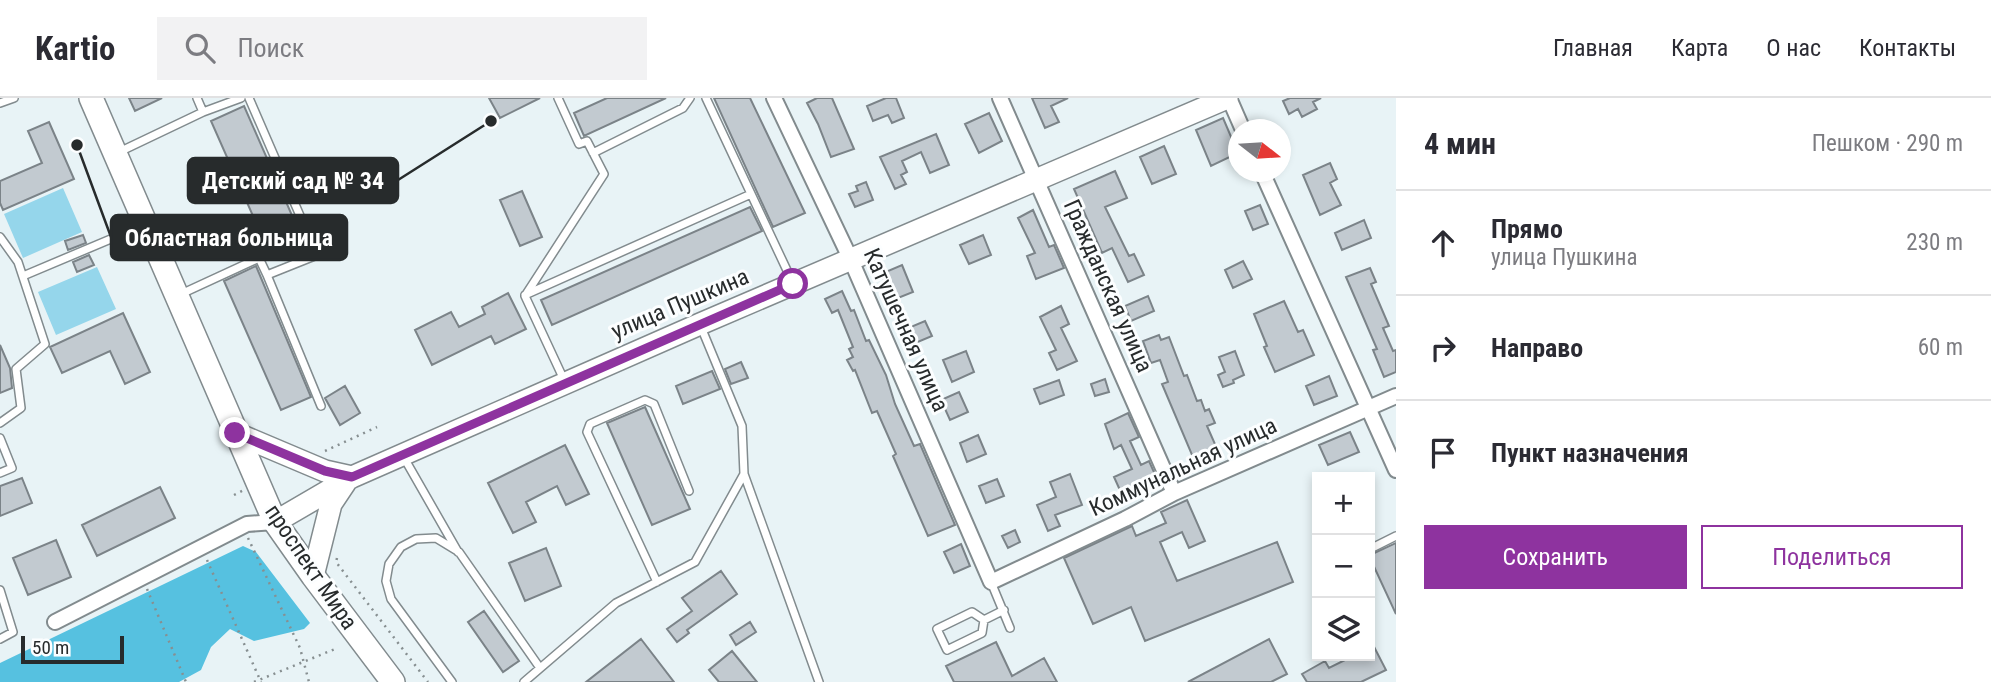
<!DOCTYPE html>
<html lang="ru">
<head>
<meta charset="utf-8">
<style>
	body { margin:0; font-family:"Roboto Condensed",sans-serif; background:#f2f2f3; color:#2b2b33 }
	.controls { position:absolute; right:21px; bottom:21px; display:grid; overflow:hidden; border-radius:0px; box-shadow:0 4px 10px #0003 }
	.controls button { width:63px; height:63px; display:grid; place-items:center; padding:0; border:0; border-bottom:2px solid #e1e1e2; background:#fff; color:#2b2b33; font:35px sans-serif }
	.compass { position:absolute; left:1228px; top:21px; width:63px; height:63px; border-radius:50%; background:#fff; box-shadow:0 4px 10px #0003; rotate:107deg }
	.scale { position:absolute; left:21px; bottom:18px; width:103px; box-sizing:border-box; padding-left:7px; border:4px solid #272b2c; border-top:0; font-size:19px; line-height:24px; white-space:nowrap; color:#272b2c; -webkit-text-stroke:5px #fcfeff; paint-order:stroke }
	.stop { position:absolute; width:21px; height:21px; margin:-16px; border:5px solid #8e339f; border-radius:50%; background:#fff }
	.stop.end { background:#8e339f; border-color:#fff; box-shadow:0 2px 7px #0008 }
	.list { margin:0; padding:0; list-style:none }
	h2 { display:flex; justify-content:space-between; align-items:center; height:91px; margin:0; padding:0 28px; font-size:30px }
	h2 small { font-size:23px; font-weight:400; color:#7c7c81 }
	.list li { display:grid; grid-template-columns:46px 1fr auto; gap:21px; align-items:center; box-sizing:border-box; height:105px; padding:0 28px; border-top:2px solid #e1e1e2 }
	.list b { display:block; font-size:26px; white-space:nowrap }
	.list p { margin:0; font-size:23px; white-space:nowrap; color:#7c7c81 }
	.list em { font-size:23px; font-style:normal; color:#7c7c81 }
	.actions { display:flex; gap:14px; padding:21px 28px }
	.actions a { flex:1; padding:16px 0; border:2px solid #8e339f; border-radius:0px; text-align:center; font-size:24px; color:#8e339f }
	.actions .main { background:#8e339f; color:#fff }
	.icon { flex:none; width:38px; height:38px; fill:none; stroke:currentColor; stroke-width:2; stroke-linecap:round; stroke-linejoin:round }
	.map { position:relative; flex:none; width:1396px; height:584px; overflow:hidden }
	header { display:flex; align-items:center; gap:42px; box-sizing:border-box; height:98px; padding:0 35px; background:#fff; border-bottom:2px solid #e1e1e2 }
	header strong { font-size:33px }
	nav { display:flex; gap:38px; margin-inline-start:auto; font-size:24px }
	.search { width:490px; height:63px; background:#f2f2f3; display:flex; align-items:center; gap:18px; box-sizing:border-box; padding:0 24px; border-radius:0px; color:#7c7c81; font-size:26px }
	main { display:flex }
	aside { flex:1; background:#fff }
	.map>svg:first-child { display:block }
</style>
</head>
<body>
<header>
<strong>Kartio</strong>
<div class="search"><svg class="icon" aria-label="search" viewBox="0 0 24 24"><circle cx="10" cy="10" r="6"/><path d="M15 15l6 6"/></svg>Поиск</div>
<nav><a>Главная</a><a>Карта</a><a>О нас</a><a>Контакты</a></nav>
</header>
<main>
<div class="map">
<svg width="1396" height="584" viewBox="0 0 1396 584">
	<rect width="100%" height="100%" fill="#e8f3f6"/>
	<path fill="#95d6eb" d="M63 90 82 134 23 160 4 116Z
		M97 169 116 211 56 237 38 194Z"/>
	<path fill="#56c1e0" d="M243 448 256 454 310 525 304 531 254 543 230 531 211 549 201 572 179 584H0V565Z"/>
	<path fill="#c2cad0" stroke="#7b8388" stroke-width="2" d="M129 0H162L135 13Z
		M489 0H540L500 20Z
		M607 0H666L584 38 574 15Z
		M714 0H750L805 115 773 129Z
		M817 0H832L854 51 831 59 818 26 807 5Z
		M886 0H896L904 20 892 25 888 17 873 23 867 8Z
		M1032 0H1068L1051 8 1059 24 1045 30Z
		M1290 0H1321L1313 4 1317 11 1302 19 1298 11 1289 16 1283 3Z
		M244 8 301 138 268 152 211 23Z
		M989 15 1002 43 979 55 965 26Z
		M1223 20 1238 55 1211 68 1196 32Z
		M49 24 74 81 3 112 0 105V83L42 65 28 33Z
		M936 36 949 67 930 75 921 54 902 63 907 74 901 77 906 86 895 91 880 59Z
		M1164 48 1176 76 1152 86 1140 59Z
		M1330 65 1337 81 1330 85 1341 107 1320 117 1303 77Z
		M1115 73 1127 100 1105 109 1129 158 1134 156 1144 177 1128 184 1112 150 1102 155 1074 91Z
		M866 84 873 102 855 109 849 96 858 93 856 88Z
		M522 93 542 139 520 148 500 102Z
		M1260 107 1268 126 1253 132 1245 113Z
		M750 109 762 133 552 227 541 202Z
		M1033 112 1049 149 1054 147 1064 170 1036 181 1027 158 1035 155 1018 120Z
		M1364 122 1371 140 1342 152 1335 135Z
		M83 137 86 145 68 152 65 143Z
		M983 137 991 157 969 166 960 147Z
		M89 157 94 167 77 174 73 164Z
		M1243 163 1252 181 1233 190 1225 172Z
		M902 167 913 194 893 202 881 176Z
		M256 168 311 299 281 312 224 183Z
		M1370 170 1376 184 1371 186 1389 228 1383 230 1393 253 1396 252V274L1384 279 1373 252 1377 251 1346 179Z
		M842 193 851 213 854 212 866 243 869 242 886 277 895 306 914 348 920 346 955 427 928 438 893 358 896 356 877 313 872 315 855 272 853 273 847 262 853 259 849 251 853 249 838 212 832 215 825 201Z
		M508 195 526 231 495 246 491 238 432 267 415 232 451 214 459 229 485 216 482 209Z
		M1148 198 1154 213 1131 223 1125 208Z
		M1284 203 1298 234 1303 232 1314 257 1275 274 1264 249 1267 248 1254 216Z
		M1061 208 1069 226 1061 230 1077 263 1057 272 1049 255 1056 252 1040 219Z
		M123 215 150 274 125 286 110 253 62 275 50 249Z
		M925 223 932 238 913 246 906 231Z
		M1159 237 1161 242 1169 239 1184 278 1187 277 1197 303 1201 302 1205 313 1209 311 1215 325 1207 328 1218 353 1195 364 1162 286 1168 284 1160 262 1151 265 1143 243Z
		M0 247 10 270 12 290 0 295Z
		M966 253 974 274 952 284 943 262Z
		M1235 253 1244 277 1233 282 1234 285 1223 289 1218 277 1225 274 1219 259Z
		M741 264 748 280 731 286 725 271Z
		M712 273 720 291 683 306 676 288Z
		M1329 278 1337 298 1314 307 1306 288Z
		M1105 281 1109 294 1095 298 1091 286Z
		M1059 282 1064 297 1040 306 1034 291Z
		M345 288 360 315 340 327 325 300Z
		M959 294 968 314 950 322 941 302Z
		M645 309 690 411 652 427 607 325Z
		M1128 315 1139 339 1130 343 1141 367 1149 363 1158 383 1124 401 1114 379 1132 371 1121 347 1114 351 1105 326Z
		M1350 334 1359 354 1328 367 1319 347Z
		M978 337 986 356 967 364 960 345Z
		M565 347 589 396 566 407 557 388 526 404 536 424 513 435 488 385Z
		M1070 376 1082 407 1055 417 1060 428 1048 433 1037 407 1056 399 1050 384Z
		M22 380 32 405 0 418V388Z
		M997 381 1004 398 986 405 979 388Z
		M160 389 175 420 97 458 82 427Z
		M1187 402 1205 443 1189 450 1182 434 1160 444 1177 483 1277 444 1293 484 1145 543 1131 509 1093 526 1064 460 1132 428 1136 438 1166 425 1161 414Z
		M1015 432 1020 444 1008 450 1002 438Z
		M56 442 71 479 28 497 13 460Z
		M1396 445V516L1370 460V457Z
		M961 446 970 468 954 475 944 454Z
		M546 450 561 488 525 503 509 465Z
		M721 473 737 496 687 532 689 535 677 544 667 531 692 513 682 500Z
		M484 513 519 563 503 574 468 524Z
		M750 524 756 534 736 547 730 537Z
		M641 541 674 584H586Z
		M1269 541 1287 576 1271 584H1188Z
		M1370 541 1386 572 1361 584H1307L1302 576 1325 563 1329 570 1353 558H1370Z
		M996 544 1012 578 1044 560 1057 584H954L946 568Z
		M732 553 757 584H719L709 572Z"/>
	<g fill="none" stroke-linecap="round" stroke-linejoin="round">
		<defs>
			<path id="lane" d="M197 0 203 14
				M249 0 317 157 267 177 321 308
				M558 0 579 46 587 43 604 76 525 198 565 284
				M706 0 792 183
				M0 5 14 0
				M117 55 203 14 241 0
				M593 55 683 10 690 0
				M0 139 18 164 45 246 16 271 21 310 0 325
				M23 178 144 127
				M181 196 259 160 267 177
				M525 197 751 96
				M701 229 742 328 744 376 819 584
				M0 340 12 370 0 375
				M403 358 458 454
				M1370 451 1396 438
				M657 484 587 334 590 326 645 302 654 306 689 393
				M991 484 1010 530
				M0 492 13 534 0 541
				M984 522 982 535 947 552 937 531 972 514 984 522 1004 512
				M452 584 391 501 386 483 389 466 401 449 416 441 436 440 459 454 540 570
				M524 584 616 505 695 464 744 376"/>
			<path id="street" d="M774 0 851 162 991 484 1125 421 1174 395 1396 298
				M1000 0 1174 395
				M1229 0 1243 32
				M1262 74 1396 372
				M55 524 247 426 275 424"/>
			<path id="secondary" d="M235 335 325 373 352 379
				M275 424 352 379 700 226 1227 0
				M313 478 331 406 345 385"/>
			<path id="primary" d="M91 0 275 424 313 478 393 584"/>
		</defs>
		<use href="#lane" stroke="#828b8e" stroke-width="10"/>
		<use href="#street" stroke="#828b8e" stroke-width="18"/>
		<use href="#secondary" stroke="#828b8e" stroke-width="24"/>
		<use href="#primary" stroke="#828b8e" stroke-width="26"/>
		<path stroke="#878f91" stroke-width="2.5" stroke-dasharray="2 5" stroke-linecap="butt" d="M325 353 377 329
			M234 397 244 392
			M248 440 300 550 309 584
			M337 460 336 464 428 584
			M207 462 261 584
			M147 491 186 584
			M254 584 335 551"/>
		<use href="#lane" stroke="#fff" stroke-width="7"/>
		<use href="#street" stroke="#fff" stroke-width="14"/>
		<use href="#secondary" stroke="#fff" stroke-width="21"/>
		<use href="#primary" stroke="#fff" stroke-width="23"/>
	</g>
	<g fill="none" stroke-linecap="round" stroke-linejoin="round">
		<path stroke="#8e339f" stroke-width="9" d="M235 335 325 373 352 379 793 186"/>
	</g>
	<g text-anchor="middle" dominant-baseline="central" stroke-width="6" stroke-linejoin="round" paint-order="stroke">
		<g font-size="23" fill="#272b2c" stroke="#fcfeff">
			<text transform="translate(1108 188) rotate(66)">Гражданская улица</text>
			<text transform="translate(680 206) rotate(-23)">улица Пушкина</text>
			<text transform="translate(906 232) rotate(66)">Катушечная улица</text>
			<text transform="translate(1183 369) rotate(-25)">Коммунальная улица</text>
			<text transform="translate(311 469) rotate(56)">проспект Мира</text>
		</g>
	</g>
	<path fill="none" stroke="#272b2c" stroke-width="2.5" d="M491 23L398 82M77 47L111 139"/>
	<g fill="#272b2c" stroke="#fcfeff" stroke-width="2.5">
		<circle cx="491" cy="23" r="7"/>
		<circle cx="77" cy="47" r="7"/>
	</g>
	<g fill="#272b2c" stroke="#272b2c" stroke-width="2.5">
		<rect x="188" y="60" width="210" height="45" rx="7"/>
		<rect x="111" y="117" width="236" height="45" rx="7"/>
	</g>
	<g font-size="24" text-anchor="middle" font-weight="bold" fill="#fff">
		<text x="293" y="91">Детский сад № 34</text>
		<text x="229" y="148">Областная больница</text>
	</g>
</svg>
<div class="controls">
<button>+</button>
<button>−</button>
<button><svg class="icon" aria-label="layers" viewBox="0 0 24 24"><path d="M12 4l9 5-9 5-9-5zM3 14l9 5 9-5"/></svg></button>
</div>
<svg class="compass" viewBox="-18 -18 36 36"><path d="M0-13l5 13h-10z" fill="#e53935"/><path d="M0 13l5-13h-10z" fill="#7c7c81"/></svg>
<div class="scale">50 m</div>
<div class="stop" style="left:793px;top:186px"></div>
<div class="stop end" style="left:235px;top:335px"></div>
</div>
<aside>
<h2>4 мин<small>Пешком · 290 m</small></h2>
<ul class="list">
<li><svg class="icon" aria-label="ahead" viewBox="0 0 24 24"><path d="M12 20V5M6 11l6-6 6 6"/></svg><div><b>Прямо</b><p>улица Пушкина</p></div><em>230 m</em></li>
<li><svg class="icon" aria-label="right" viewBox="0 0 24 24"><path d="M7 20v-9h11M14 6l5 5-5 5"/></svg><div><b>Направо</b></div><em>60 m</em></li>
<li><svg class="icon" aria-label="arrive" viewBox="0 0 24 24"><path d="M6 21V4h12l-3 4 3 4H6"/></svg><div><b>Пункт назначения</b></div></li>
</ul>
<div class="actions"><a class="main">Сохранить</a><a>Поделиться</a></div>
</aside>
</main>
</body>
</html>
